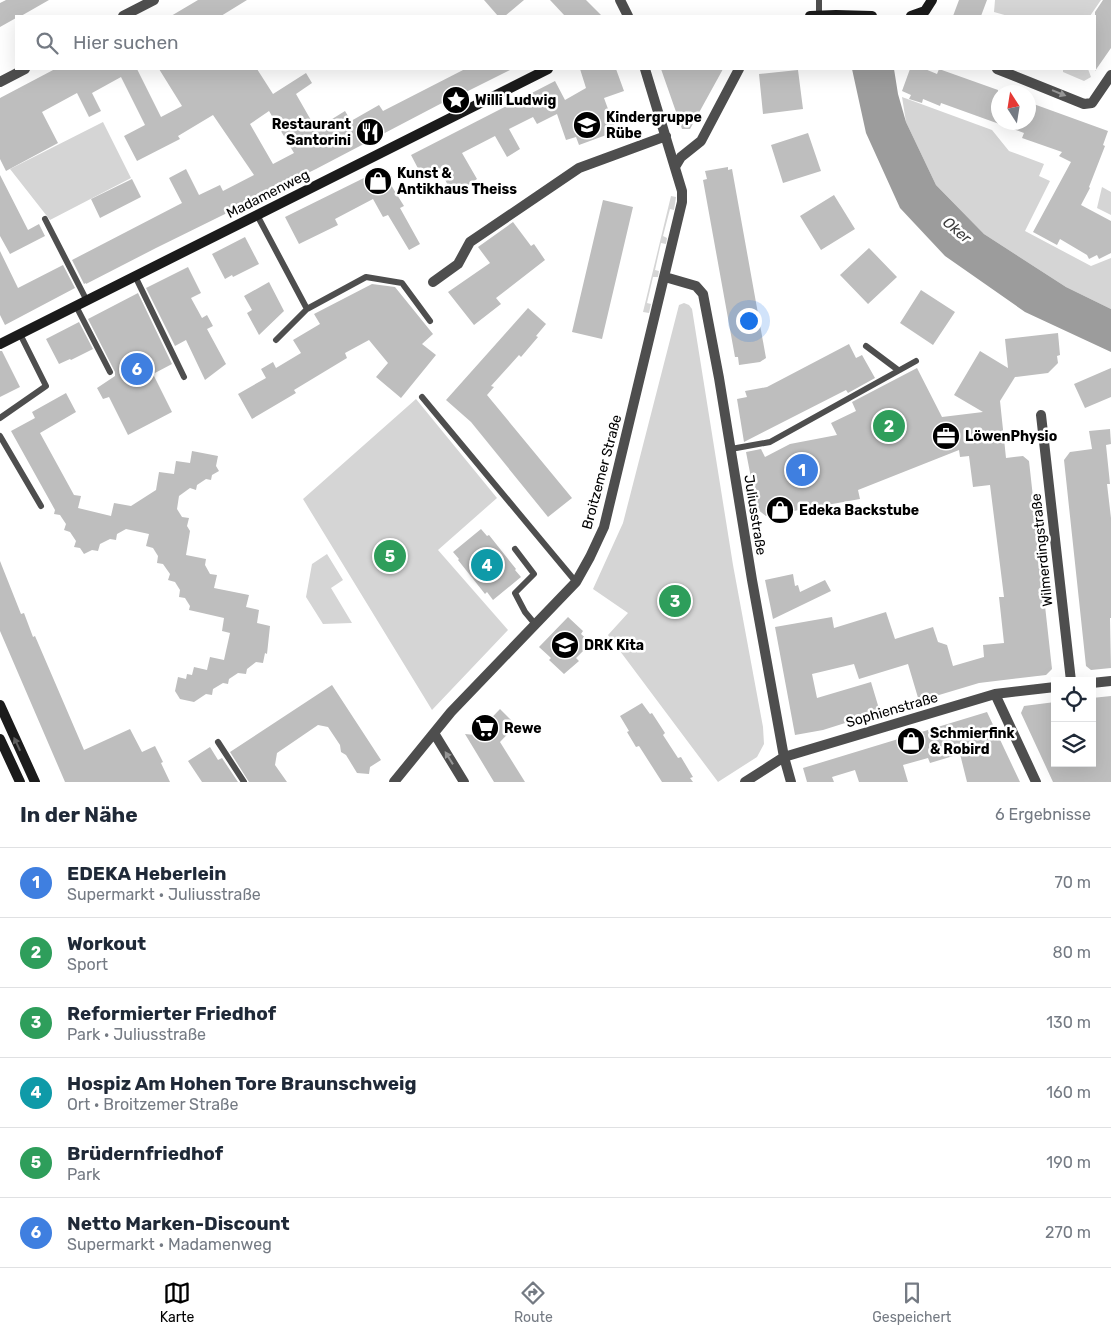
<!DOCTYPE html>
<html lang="de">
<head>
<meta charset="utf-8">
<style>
	body { margin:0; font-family:Rubik,sans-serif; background:#f6f6f7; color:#1f2937 }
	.controls { position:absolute; right:15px; bottom:15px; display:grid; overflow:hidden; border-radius:0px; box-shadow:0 5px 20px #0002 }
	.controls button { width:45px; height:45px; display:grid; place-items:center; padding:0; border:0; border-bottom:1px solid #e0e1e3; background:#fff; color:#1f2937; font:25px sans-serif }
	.compass { position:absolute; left:991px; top:85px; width:45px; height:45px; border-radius:50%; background:#fff; box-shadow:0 5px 20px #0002; rotate:348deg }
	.you { position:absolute; left:748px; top:320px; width:18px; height:18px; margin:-12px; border:4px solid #fff; border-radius:50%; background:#1a73e8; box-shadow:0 0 0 8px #1a73e833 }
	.badge { display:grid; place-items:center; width:32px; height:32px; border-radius:50%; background:#000; color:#fff; font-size:16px; font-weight:700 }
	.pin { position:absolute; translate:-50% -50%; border:2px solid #fff; box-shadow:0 1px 5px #0006 }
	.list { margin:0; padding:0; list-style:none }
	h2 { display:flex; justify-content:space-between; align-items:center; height:65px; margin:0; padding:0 20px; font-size:21px }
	h2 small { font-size:16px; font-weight:400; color:#747a83 }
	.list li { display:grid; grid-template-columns:32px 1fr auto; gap:15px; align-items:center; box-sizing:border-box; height:70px; padding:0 20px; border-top:1px solid #e0e1e3 }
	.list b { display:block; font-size:19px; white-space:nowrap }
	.list p { margin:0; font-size:16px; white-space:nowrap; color:#747a83 }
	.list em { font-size:16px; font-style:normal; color:#747a83 }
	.icon { flex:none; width:28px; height:28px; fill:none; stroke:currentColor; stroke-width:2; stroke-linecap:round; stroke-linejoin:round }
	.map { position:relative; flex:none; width:1111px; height:782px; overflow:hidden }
	.search { position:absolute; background:#fff; box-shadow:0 5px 20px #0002; left:15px; right:15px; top:15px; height:55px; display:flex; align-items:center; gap:12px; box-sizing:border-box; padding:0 18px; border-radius:0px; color:#747a83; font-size:19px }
	.sheet { height:485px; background:#fff }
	nav { display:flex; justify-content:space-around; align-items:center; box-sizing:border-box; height:70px; border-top:1px solid #e0e1e3; background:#fff; font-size:14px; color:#747a83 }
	nav a { display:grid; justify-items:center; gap:2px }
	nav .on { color:#000 }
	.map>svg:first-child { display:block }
</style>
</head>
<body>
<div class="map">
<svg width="1111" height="782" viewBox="0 0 1111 782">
	<rect width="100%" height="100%" fill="#fff"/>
	<path fill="#d5d5d5" d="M995 0H1101L1090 16H1008L994 12Z
		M1063 69H1088L1091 77 1084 81 1063 72Z
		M902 97 992 130 1009 151 1044 164 1039 176 1050 181 1025 231 1091 266 1111 258V309L1066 287 984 234 936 185 906 122Z
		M103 122 131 178 50 220 10 169Z
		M1102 187 1111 192V215L1097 208Z
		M671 196 676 197 674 210 670 209 663 236 667 238 666 244 661 243 655 270 659 271 658 277H653L647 303 651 304 649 313 643 312Z
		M684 303 689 305 692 309 733 565 763 727 764 744 757 757 718 782 608 635 628 613 593 589 623 523 679 305Z
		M416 399 497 498 438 550 508 630 432 710 303 499Z
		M327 554 343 580 331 588 352 623 323 624 306 597 312 564Z"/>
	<path fill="#9c9c9c" d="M852 69H894L898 94 906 122 936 185 984 234 1066 287 1111 309V352L1025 312 945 256 900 208 866 133Z"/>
	<path fill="#fff" d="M844 0H890L892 16H845Z"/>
	<path fill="#bebebe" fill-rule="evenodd" d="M6 0H49L21 16H16V18L0 27V3Z
		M198 0H247L221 16H171Z
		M484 0H524L505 16H498Z
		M550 0H586L602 16H565Z
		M959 0H987L981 16H953Z
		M1103 0H1111V48L1095 71V12Z
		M55 69H137L161 117 182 106 159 69H257L273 94 306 73 312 83 296 94 316 129 345 111 351 121 379 105 383 111 465 69H512L464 93 463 92 316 169 156 248 86 284V283L84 284 72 260 182 203 169 178 186 169 199 195 220 185 223 191 254 175 213 115 178 136 180 139 137 161 124 136 145 125 121 77 92 93 101 111 89 117 77 93 42 112 58 143 6 171 0 159V98ZM269 111 294 153 273 164 250 124Z
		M580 69H616L624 91 604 98 615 128 607 131 609 134 579 145 576 137 566 140 557 114 537 124 533 117 509 129 520 149 507 157 495 136 462 153 477 179 453 196 440 169 423 178 411 155 555 81 565 100 586 88Z
		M661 69H723L690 129H682Z
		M910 69H925L937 74 939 69 998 90V122H1028V102L1108 131 1103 145 1105 146 1089 187 1090 188 1081 205 1111 221V253L1099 259 1097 255 1089 259 1087 255 1060 239 1057 245 1033 232 1071 162 1059 156 1062 152 1022 138 1024 133 941 103 940 106 923 99 922 103 909 99 911 95 902 91Z
		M798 70 803 109 763 114 759 74Z
		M808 133 821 171 783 183 771 145Z
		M728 167V170L732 169 766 358 760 362 739 365 738 357H735L703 180 707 179 705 171Z
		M376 172 384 174 404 206 400 208 420 244 409 250 388 215 383 217 373 199 335 219 338 225 299 244 285 217Z
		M0 175 28 230 39 224 45 236 10 254 0 236Z
		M132 179 141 197 100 218 91 199Z
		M834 195 855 229 821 250 800 216Z
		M603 200 633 207 602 339 572 332Z
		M513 222 531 246 534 244 545 260 496 298 501 304 474 325 448 292 490 263 478 247Z
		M245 237 259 264 233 277 232 275 225 279 212 254Z
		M869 248 897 277 868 304 840 275Z
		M0 251 18 288 63 265 75 288 5 325 0 315Z
		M188 267 201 293 191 298 202 318 207 315 213 326 207 329 226 364 205 380 186 340 175 346 146 288Z
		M269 282 284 311 259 335 247 313 252 310 244 296Z
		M372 284 395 287 433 334 422 344 436 355 401 398 376 377 388 363 369 340 345 353 347 358 294 390 296 393 252 419 238 394 266 378 261 369 273 362 276 368 301 353 293 340 320 324 314 314Z
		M921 290 955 312 933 345 900 323Z
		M138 293 172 364 153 374 172 412 128 435 109 397 103 399 97 388 115 376V372L88 319Z
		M528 308 546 324 536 336 538 337 521 357 519 355 491 386 494 387 487 395 572 498 548 517 471 422 446 400Z
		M79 322 93 349 71 360 70 359 59 364 46 339Z
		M1058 333 1060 355 1057 356 1058 363 1048 373 1015 377 1000 401 1006 458 1023 456 1029 461 1052 669 1046 675 979 683 919 701 908 664 859 679 854 664 812 674 817 698 871 682 880 712 823 730 795 735 775 627 832 617 834 628 886 612 895 639 933 627 938 642 947 645 953 666 984 657 983 645 1004 643 999 597H1004L990 485 973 487 969 456 960 457 959 450 858 490 860 499 766 516 757 509 746 452 761 449 765 457 790 444 837 435 831 423 856 411 852 402 917 368 942 417 983 412 954 395 980 351 1008 368 1005 339Z
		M849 344 856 358 862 355 875 378 848 393 846 390 744 442 737 399 747 397 745 391 767 387Z
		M0 351H2L20 387 0 397Z
		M1111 368V397L1085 408 1074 384Z
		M66 393 76 412 40 433 74 495 81 496 78 508 111 516 114 503 131 506 156 490 159 472 174 474 176 461 190 463 192 451 218 456 216 466 219 471 212 475 211 480 206 479 197 485 196 490 190 488 179 496 177 509 182 517 189 518 187 526 190 531 186 555 206 559 205 565 210 574 217 575 214 588 249 595 246 607 259 610 257 623 270 626 267 654 265 653 263 663 256 662 247 669 246 674 238 673 229 679 228 684 223 683 213 689 212 695 206 694 194 702 180 699 175 691 178 677 186 679 187 674 192 675 194 667 207 670 210 657 224 660 230 633 222 631 224 618 189 610 190 606 185 598 179 597 180 590 175 582 168 580 170 574 163 564 157 563 158 556 153 548 146 546 149 534 126 529 117 534 116 540 110 539 100 544 98 551 92 550 84 554 80 548 74 547 76 541 70 532 64 530 66 524 60 515 54 514 55 510 11 431 35 418 32 412Z
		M1110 429 1111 444 1106 445 1110 484H1107L1111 518V618H1110L1111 668 1091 670 1086 666 1064 460 1070 452 1092 449 1089 431Z
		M481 529 487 536 489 535 516 569 515 570 521 577 493 600 487 592 485 594 458 560 459 559 453 552Z
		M0 561 21 614 24 613 33 637 35 636 84 750 130 729 142 752 155 746 163 762 161 763 170 782H65L0 631Z
		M793 574 795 586 798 585 800 592 825 580 831 591 773 619 765 580Z
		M568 617 583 631 581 634 591 643 576 658 579 661 564 674 549 660 551 658 539 647Z
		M332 685 381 760 370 767 369 774 357 773 346 755 341 752 340 745 328 727 318 725 277 753 275 765 287 782H249L230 752Z
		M1111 696V782H1053L1021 713 1024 706 1055 702V763H1095L1092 733V698Z
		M642 703 650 714 652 713 665 733 663 735 678 758 681 757 693 777 690 778 693 782H662L639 746 636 747 627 732 629 731 620 716Z
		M500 709 516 725 500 742 525 782H494L465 734 475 735Z
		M987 712 1020 782H967L960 754 930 763 928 758 903 765 908 782H859L855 770 832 777 834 782H807L803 768Z
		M210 747 218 760 222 758 238 782H202L188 761Z"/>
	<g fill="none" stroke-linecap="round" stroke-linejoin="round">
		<path stroke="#4e4e4e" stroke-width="6" d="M819 0V16
			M257 215 307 309 366 277 402 283 430 321
			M45 219 87 301
			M135 276 184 377
			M76 306 110 372
			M276 340 307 309
			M866 346 898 370
			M422 397 576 582
			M0 418 46 386 20 334
			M0 436 41 506
			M731 449 770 442 916 361
			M515 549 534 574 515 593 525 612 535 624
			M218 742 244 782"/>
		<path stroke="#4e4e4e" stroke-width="10" d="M620 0 628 16
			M123 16 154 0
			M997 69 1084 104 1092 103 1111 75
			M0 82 25 69
			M675 167 681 157 701 141 739 69
			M665 277 696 286 703 294 719 378 752 580 784 757 791 782
			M433 282 458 264 470 242 579 168 666 136
			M1041 415 1071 681
			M1092 683 1111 681
			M995 694 1036 782
			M434 733 464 782
			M394 782 451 712 576 582 590 557 604 527 682 202V191L645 69
			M745 782 784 757 995 694 1055 687"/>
		<path stroke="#1b1b1b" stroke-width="10" d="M810 16 836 15 872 16
			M911 16 925 11 932 0
			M0 344 548 69
			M0 705 35 782
			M0 739 20 782"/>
	</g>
	<defs><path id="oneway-solid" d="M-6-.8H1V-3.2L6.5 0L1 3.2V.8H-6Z" transform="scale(1.25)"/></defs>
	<g fill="#959595">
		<use href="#oneway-solid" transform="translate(1059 93) rotate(22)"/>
		<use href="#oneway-solid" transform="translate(449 758) rotate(-122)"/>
	</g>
	<use fill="#5f5f5f" href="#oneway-solid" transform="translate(17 744) rotate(-115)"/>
	<defs>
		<symbol id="sight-disc" viewBox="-11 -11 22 22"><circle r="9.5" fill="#000" stroke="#fff"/><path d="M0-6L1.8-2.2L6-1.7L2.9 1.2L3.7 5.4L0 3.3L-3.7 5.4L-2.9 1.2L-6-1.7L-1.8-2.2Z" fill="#fff"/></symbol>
		<symbol id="school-disc" viewBox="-11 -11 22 22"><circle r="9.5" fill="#000" stroke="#fff"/><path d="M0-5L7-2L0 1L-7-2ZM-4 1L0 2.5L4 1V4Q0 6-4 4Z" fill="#fff"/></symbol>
		<symbol id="restaurant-disc" viewBox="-11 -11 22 22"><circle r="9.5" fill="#000" stroke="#fff"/><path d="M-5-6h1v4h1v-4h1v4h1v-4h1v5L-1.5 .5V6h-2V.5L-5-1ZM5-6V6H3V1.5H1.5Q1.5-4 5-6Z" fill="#fff"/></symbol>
		<symbol id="shop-disc" viewBox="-11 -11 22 22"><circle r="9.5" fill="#000" stroke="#fff"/><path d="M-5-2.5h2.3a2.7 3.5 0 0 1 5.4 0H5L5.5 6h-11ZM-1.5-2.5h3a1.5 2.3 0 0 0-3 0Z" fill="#fff"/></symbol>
		<symbol id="office-disc" viewBox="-11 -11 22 22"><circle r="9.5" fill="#000" stroke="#fff"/><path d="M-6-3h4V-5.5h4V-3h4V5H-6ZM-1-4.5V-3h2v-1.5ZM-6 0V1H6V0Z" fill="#fff"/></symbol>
		<symbol id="supermarket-disc" viewBox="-11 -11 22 22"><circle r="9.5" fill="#000" stroke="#fff"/><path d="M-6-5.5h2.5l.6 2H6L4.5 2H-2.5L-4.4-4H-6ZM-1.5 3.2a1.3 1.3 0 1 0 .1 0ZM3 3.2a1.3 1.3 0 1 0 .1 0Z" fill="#fff"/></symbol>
	</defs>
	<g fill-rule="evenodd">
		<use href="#sight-disc" x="440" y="84" width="32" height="32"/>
		<use href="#school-disc" x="571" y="109" width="32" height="32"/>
		<use href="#restaurant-disc" x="354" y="116" width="32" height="32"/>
		<use href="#shop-disc" x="362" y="165" width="32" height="32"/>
		<use href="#office-disc" x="930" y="420" width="32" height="32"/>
		<use href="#shop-disc" x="764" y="494" width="32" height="32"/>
		<use href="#school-disc" x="549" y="629" width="32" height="32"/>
		<use href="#supermarket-disc" x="469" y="712" width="32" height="32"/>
		<use href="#shop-disc" x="895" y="725" width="32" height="32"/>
	</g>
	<g text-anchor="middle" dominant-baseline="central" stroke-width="5" stroke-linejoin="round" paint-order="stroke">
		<g font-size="14" font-weight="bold" fill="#000" stroke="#fff" text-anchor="start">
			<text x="475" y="100">Willi Ludwig</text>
			<text x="606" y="117">Kindergruppe<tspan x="606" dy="16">Rübe</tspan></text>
			<text x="351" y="124" text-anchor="end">Restaurant<tspan x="351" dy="16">Santorini</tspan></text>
			<text x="397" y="173">Kunst &amp;<tspan x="397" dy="16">Antikhaus Theiss</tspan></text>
			<text x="965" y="436">LöwenPhysio</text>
			<text x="799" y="510">Edeka Backstube</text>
			<text x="584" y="645">DRK Kita</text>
			<text x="504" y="728">Rewe</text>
			<text x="930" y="733">Schmierfink<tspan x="930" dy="16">&amp; Robird</tspan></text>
		</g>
		<g font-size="14" fill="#000" stroke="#fff">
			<text transform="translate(268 194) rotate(-27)">Madamenweg</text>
			<text transform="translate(602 472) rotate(-75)">Broitzemer Straße</text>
			<text transform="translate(755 515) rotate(81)">Juliusstraße</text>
			<text transform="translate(1042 550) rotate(-96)">Wilmerdingstraße</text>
			<text transform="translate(892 710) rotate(-16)">Sophienstraße</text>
		</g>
		<g font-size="15" font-style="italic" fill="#3d3d3d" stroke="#fff">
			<text transform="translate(957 230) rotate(40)">Oker</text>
		</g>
	</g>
</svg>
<div class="controls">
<button><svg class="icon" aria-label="locate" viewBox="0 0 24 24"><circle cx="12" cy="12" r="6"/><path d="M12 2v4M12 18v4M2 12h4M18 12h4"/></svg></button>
<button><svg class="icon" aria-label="layers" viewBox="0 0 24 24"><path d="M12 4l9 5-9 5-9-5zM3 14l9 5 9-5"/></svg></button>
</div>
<svg class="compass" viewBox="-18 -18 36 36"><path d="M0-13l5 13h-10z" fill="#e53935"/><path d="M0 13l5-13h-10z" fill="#747a83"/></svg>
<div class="you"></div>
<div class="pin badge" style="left:802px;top:470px;background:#3f7fe0">1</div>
<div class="pin badge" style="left:889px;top:426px;background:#2e9e5b">2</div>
<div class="pin badge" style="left:675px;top:601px;background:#2e9e5b">3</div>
<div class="pin badge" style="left:487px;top:565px;background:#0f9aa8">4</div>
<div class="pin badge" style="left:390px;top:556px;background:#2e9e5b">5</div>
<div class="pin badge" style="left:137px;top:369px;background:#3f7fe0">6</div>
<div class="search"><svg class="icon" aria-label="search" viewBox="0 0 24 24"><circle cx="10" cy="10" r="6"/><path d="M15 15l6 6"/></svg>Hier suchen</div>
</div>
<section class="sheet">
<h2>In der Nähe<small>6 Ergebnisse</small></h2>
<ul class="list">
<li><span class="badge" style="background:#3f7fe0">1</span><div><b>EDEKA Heberlein</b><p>Supermarkt · Juliusstraße</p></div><em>70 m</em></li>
<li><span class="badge" style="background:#2e9e5b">2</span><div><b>Workout</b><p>Sport</p></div><em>80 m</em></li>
<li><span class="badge" style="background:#2e9e5b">3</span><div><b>Reformierter Friedhof</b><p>Park · Juliusstraße</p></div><em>130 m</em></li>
<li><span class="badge" style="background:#0f9aa8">4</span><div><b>Hospiz Am Hohen Tore Braunschweig</b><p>Ort · Broitzemer Straße</p></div><em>160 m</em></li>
<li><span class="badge" style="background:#2e9e5b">5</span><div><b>Brüdernfriedhof</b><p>Park</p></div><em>190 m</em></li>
<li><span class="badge" style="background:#3f7fe0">6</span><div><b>Netto Marken-Discount</b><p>Supermarkt · Madamenweg</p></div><em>270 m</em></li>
</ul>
</section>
<nav>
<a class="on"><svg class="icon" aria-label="map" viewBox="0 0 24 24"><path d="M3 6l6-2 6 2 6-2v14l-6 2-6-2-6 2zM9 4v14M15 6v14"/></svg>Karte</a>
<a><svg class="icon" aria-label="directions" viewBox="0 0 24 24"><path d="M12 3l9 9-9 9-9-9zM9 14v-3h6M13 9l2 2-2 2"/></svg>Route</a>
<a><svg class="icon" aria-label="saved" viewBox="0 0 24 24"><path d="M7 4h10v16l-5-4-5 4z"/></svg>Gespeichert</a>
</nav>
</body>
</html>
